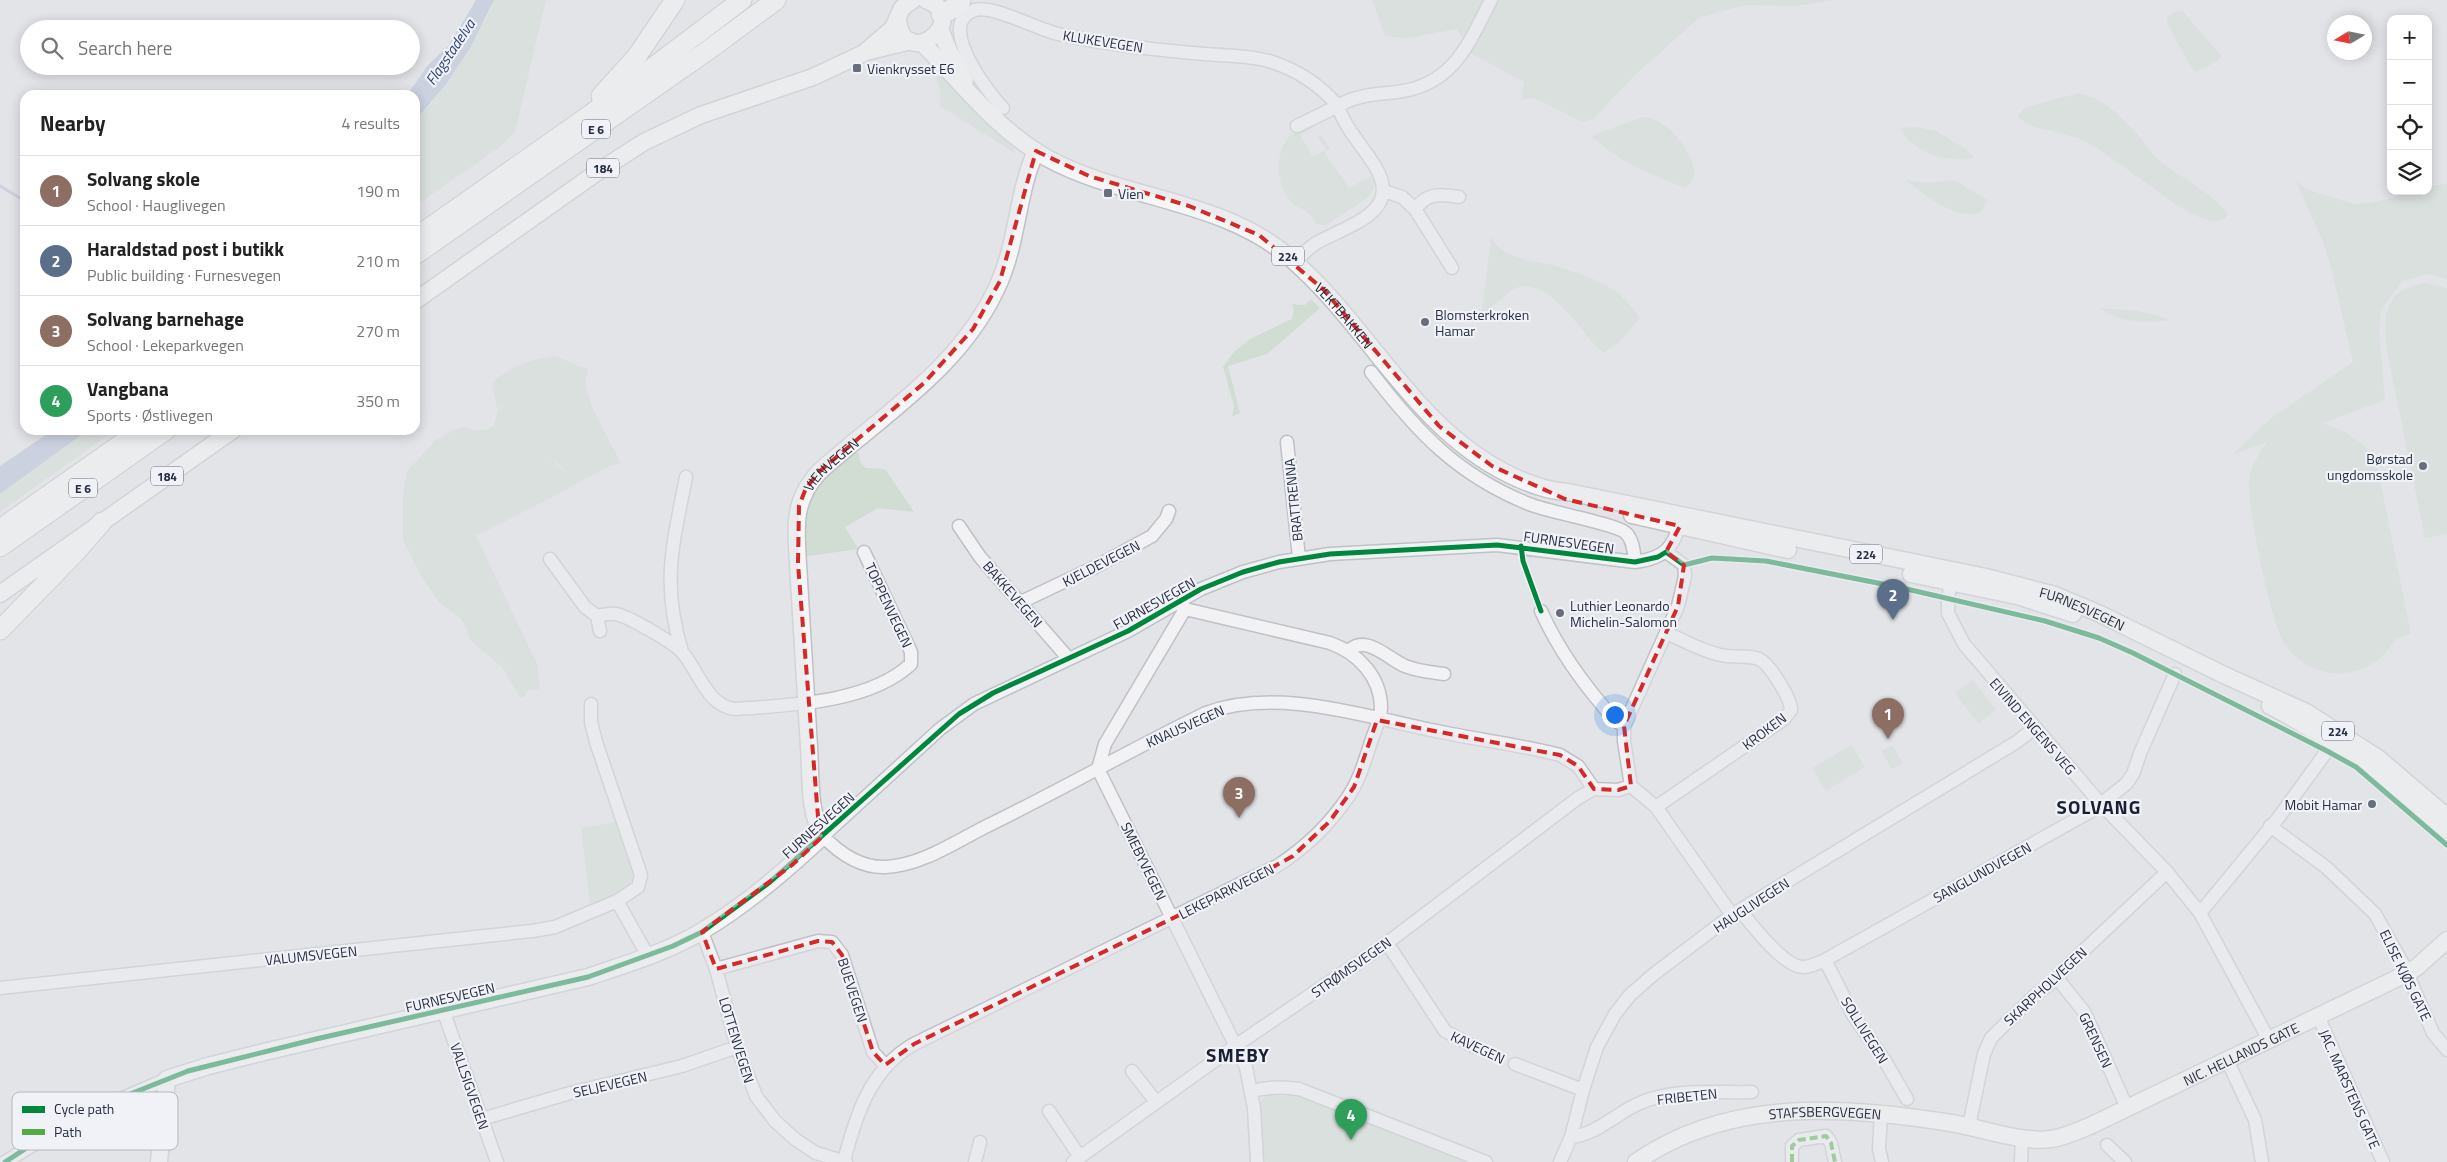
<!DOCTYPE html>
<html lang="en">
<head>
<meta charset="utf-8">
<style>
	body { margin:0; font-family:"Titillium Web",sans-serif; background:#f6f6f6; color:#222 }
	.controls { position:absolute; right:15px; top:15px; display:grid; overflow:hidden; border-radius:10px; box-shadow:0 2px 12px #0003 }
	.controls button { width:45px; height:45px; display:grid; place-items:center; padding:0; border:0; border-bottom:1px solid #e0e0e0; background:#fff; color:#222; font:25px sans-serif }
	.compass { position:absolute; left:2327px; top:15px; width:45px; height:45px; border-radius:50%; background:#fff; box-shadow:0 2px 12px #0003; rotate:260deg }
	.you { position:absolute; left:1614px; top:714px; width:18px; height:18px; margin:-12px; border:4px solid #fff; border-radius:50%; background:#1a73e8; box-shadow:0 0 0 8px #1a73e833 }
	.badge { display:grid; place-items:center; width:32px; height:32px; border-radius:50%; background:#2563eb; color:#fff; font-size:16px; font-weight:700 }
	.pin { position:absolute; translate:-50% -41px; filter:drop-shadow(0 1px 2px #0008) }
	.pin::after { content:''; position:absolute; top:26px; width:18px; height:15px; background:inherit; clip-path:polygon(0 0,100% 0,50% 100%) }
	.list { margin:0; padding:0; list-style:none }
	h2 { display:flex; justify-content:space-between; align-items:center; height:65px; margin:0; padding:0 20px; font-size:21px }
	h2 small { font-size:16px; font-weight:400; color:#767676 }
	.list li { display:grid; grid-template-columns:32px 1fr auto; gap:15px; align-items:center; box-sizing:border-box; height:70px; padding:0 20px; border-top:1px solid #e0e0e0 }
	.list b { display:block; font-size:19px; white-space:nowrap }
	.list p { margin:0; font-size:16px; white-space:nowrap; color:#767676 }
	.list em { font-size:16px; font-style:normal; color:#767676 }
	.icon { flex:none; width:28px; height:28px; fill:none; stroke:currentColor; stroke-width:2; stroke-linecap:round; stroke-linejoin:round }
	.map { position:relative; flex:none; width:2447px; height:1162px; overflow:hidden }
	.search { position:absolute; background:#fff; box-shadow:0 2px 12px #0003; left:20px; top:20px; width:400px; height:55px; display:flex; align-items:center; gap:12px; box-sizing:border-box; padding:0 18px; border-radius:28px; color:#767676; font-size:19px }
	.panel { position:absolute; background:#fff; box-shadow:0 2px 12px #0003; left:20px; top:90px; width:400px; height:345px; border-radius:15px }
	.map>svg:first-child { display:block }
</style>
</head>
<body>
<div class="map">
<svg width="2447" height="1162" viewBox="0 0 2447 1162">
	<rect width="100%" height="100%" fill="#e2e4e8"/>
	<path fill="#d1dcd3" d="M494 0H546L515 132 501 146 415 206V121L432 102 487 17Z
		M1372 0H1487L1466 42 1456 29 1407 38 1385 36Z
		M1495 0H1835L1796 6 1747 5 1700 17 1635 75 1593 119 1582 122 1534 98 1521 100 1524 82 1468 52Z
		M2182 11 2221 55 2219 60 2196 72C2191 70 2169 28 2167 20V17L2174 12Z
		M937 68 1011 143 1016 154 940 106V89L934 71Z
		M2079 93C2107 100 2124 119 2143 141 2147 145 2150 152 2155 156 2178 178 2208 188 2228 214 2215 238 2158 192 2145 182 2123 167 2101 148 2077 138 2058 130 2035 131 2019 118L2018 115 2026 107Z
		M1642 117C1664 116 1691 148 1694 170 1695 177 1690 183 1686 188 1653 176 1617 161 1591 136Z
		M1310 124 1312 128 1300 135 1313 157 1326 150 1318 137 1321 135 1330 148 1324 152 1349 188 1374 175V189L1366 199 1326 225 1316 224C1315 213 1297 209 1290 201 1276 184 1274 153 1290 136 1296 131 1303 127 1310 124Z
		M1915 127 1936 131 1967 150 1974 158C1965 161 1948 159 1938 157 1928 154 1902 140 1901 128Z
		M2295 179C2305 190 2315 192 2329 196 2338 199 2350 204 2359 204 2383 203 2404 191 2428 191V186L2447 184V279L2429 274 2402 281 2381 310 2379 332 2385 400 2323 423C2343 431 2353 434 2369 451L2374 450 2411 634C2391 638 2394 646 2380 658 2367 670 2347 675 2330 673 2311 670 2294 659 2284 643 2271 623 2246 503 2249 480 2251 465 2259 454 2267 442L2232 455 2270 419 2353 362 2331 267 2323 242Z
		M1905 180 1929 183 1954 180 1988 200 1980 213C1951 219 1926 195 1905 180Z
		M1491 237C1504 261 1535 260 1559 267 1575 272 1594 278 1609 287 1621 294 1630 305 1639 316L1638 320 1618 343 1603 353C1582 335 1547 272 1514 289 1502 296 1491 308 1481 317Z
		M2426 283 2447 288V534L2425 538 2387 351C2382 316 2385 288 2426 283Z
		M1311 299 1320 308 1267 354 1228 366 1240 413 1232 417 1234 406 1223 367 1234 352 1250 339 1292 319 1294 311 1292 304 1305 305Z
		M2099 308 2139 311 2172 320C2146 323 2120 323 2099 308Z
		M553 356C567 358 574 367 587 368 589 375 584 380 586 387 592 413 609 439 621 463L608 467 568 488C569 472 560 464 548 454L568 476V489L476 536 538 666 540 690H528L524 697H520L502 667 470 640 466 627 459 617 439 602 421 576 403 540V493L407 471 436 440 455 429 466 427 473 430H485L494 426 498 408 518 405 497 408 492 383C513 365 527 361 553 356Z
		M88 430H115L0 512V494Z
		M851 449 859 454 860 462 866 468 885 469 914 512 878 508 845 527 858 549 801 557 807 492Z
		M1973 680 1996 710 1978 723 1955 693Z
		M1851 745 1865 767 1826 791 1812 768Z
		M1892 745 1903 763 1892 769 1881 751Z
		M617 822 635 879C629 895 604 900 590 906L581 828Z
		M1270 1093H1291L1475 1162H1262L1259 1123 1261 1100Z"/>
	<path fill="#afbbd4" d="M476 0H494L470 48 446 84 415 121V95H407L428 65 449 45Z
		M53 430H88L0 494V466Z"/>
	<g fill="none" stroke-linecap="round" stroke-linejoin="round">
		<path stroke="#afbbd4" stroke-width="3" d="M0 186 25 201"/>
		<defs>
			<path id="minor" d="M1003 108C988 93 934 22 975 10 993 5 1037 29 1058 34 1102 44 1148 49 1193 53 1218 56 1244 54 1269 61 1295 69 1320 85 1338 106L1297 126
				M1384 191 1402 197 1415 209 1452 268
				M1415 209C1428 192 1440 194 1459 197
				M1295 262C1302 255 1309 247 1318 242 1349 225 1402 212 1376 168 1364 147 1345 129 1338 106 1356 95 1376 94 1397 92 1453 85 1468 45 1491 0
				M1371 372C1417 432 1457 475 1529 504 1548 512 1617 524 1626 533 1633 540 1634 552 1635 562
				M1287 442 1299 558
				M959 526 980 557 1069 659
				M550 559 585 607 597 616C603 615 609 613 616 614 628 616 674 643 682 652 699 671 707 707 736 709 790 705 869 703 911 664V652L864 552
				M1953 575 1948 598V613L1964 644 2100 803 2167 872 2200 913 2269 1040
				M1021 602 1097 566 1152 536 1166 519 1169 511
				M1181 602 1185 609 1105 744 1098 769 1246 1067 1254 1108 1257 1162
				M1541 611C1560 653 1585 687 1616 721L1624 726V741L1631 786 1656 807 1732 915
				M597 616 600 631
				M1349 651C1365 633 1390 660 1405 666 1417 671 1431 672 1444 674
				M682 652C661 582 673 545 686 477
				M591 704V722L596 742 641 875 638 887 617 901
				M1624 726 1678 606 1685 576 1684 565 1666 552
				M1594 789 1578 766 1560 755C1521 745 1480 740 1441 732 1369 718 1278 686 1206 713 1132 749 1061 790 987 826 955 842 922 865 886 867 861 868 840 854 823 836L940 729 974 704 1128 631 1201 589 1243 572 1279 562 1330 554 1497 545 1635 562C1665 558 1674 548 1681 519
				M1656 807 1784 719 1791 710C1791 699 1770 664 1759 659 1748 655 1733 658 1721 655 1702 651 1684 641 1667 633
				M2270 826 2327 868 2375 914 2404 966 2433 1033 2447 1050
				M1740 910C1751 924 1784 967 1803 967 1811 967 1818 963 1825 960L2093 810 2126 784 2133 774 2141 751 2175 674
				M2200 913 2279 817 2327 751
				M702 932 716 969 737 1047 756 1096 775 1121 796 1140 816 1153 846 1162
				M1387 943 1445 1031 1473 1046
				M1825 960 1853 1015 1885 1061 1907 1099
				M716 969 818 941 832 942 842 955 873 1052 885 1065
				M2057 978 2085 1013 2127 1108
				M0 988 532 931 555 927 617 901 648 956
				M443 1010 497 1162
				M2318 1016 2383 1162
				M2227 1060 2255 1120 2262 1162
				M1515 1064 1583 1090
				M1132 1071 1156 1102
				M1252 1091C1268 1087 1282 1086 1299 1089L1486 1162
				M1049 1111 1080 1157
				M1881 1113 1879 1149 1882 1162
				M482 1119 570 1093 682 1066 737 1047
				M1969 1126 1984 1054 1991 1038 2032 998 2057 978 2064 969 2167 872
				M1571 1137C1596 1135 1618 1112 1640 1103 1675 1088 1716 1093 1752 1092
				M2107 1145 2125 1162
				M844 1161C856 1115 870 1069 914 1044L1277 866C1305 848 1329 825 1348 797 1359 781 1364 763 1370 745 1373 734 1381 719 1381 708 1381 677 1358 653 1330 643L1185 609
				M5 1162 79 1117 167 1079
				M975 1162 980 1142
				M1073 1162 1235 1046 1387 943 1578 798 1594 789 1618 790 1631 786
				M1560 1162 1571 1137 1583 1090 1597 1047 1615 1014 1630 995 1654 974 1732 915 2015 743 2035 728
				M1792 1162V1146L1799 1140 1826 1136 1831 1143 1835 1162
				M2021 1162 2022 1138"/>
			<g id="major">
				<path d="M898 20C904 74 974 18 926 0"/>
				<path d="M940 29 949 51 965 81"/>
				<path id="s1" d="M922 43C961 82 997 130 1047 158 1124 200 1221 199 1289 257 1369 325 1413 428 1510 475 1529 484 1547 491 1568 492L1986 577 2055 595 2100 614 2224 675 2306 712 2378 758 2447 817"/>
				<path d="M866 52 911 41"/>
				<path d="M415 301 596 173 644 142 701 115 813 77 864 53 893 28 902 8 913 0"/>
				<path d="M1632 515 1788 550"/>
				<path d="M1911 574 2017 596 2073 614"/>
				<path d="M0 594 233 430"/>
				<path d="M2270 706C2336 740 2392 785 2447 835"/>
				<path id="s2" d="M159 1162 167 1079 208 1066 264 1052 588 977C626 964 668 952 702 931 746 905 785 871 823 836 808 812 811 774 809 747 805 686 802 625 798 564 796 526 792 501 820 471 885 413 963 366 999 283 1018 240 1017 193 1036 151"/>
				<path id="s3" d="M1636 1162C1729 1097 1845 1106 1951 1123 1982 1128 2020 1143 2051 1139 2066 1137 2080 1130 2094 1124L2408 973 2417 967 2447 940"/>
			</g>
			<path id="highway" d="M941 14 952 9 961 0
				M601 96 637 56 675 0
				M415 238 591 114 742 0
				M415 255 707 51 776 0
				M0 529 141 430
				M0 547 166 430
				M0 630 75 553 102 522"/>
		</defs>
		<use href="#minor" stroke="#bfc1c6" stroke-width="15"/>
		<use href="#major" stroke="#bfc1c6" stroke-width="19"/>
		<use href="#highway" stroke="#b5b7bd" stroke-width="21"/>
		<use href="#minor" stroke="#f2f2f4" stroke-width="12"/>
		<use href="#major" stroke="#f6f6f7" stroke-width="16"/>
		<use href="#highway" stroke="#f6f6f7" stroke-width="19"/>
		<path stroke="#53ab47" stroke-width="4" stroke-dasharray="8 4" stroke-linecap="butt" d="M1792 1162V1146L1799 1140 1826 1136 1831 1143 1835 1162"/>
		<defs>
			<path id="cycleway" d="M1521 546 1523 561 1541 611
				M5 1162 57 1128 100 1106 188 1071 316 1039 588 977 673 946 702 932 770 882 959 714 993 693 1128 631 1201 589 1243 572 1279 562 1330 554 1497 545 1635 562 1658 557 1666 552 1684 565 1712 558 1766 561 1898 587 2045 621 2099 638 2133 653 2327 751 2356 767 2447 845"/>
		</defs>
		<use href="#cycleway" stroke="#f0f2f7" stroke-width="8"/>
		<use href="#cycleway" stroke="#00873e" stroke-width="5"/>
	</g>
	<path d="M0 0H2447V1162H0ZM1036 151 1089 176 1189 206 1259 235 1324 290 1439 426 1492 466 1565 499 1680 526 1666 552 1684 565 1678 606 1624 726 1631 786 1618 790 1594 789 1578 766 1560 755 1377 720 1354 787 1330 821 1293 856 1233 889 914 1044 885 1065 873 1052 842 955 832 942 818 941 716 969 702 932 792 865 823 836 819 829 798 564 799 506 806 488 820 471 924 383 973 329 1000 281Z" fill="#e2e4e8" fill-opacity=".55" fill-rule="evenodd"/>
	<path fill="none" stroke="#d62828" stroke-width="4" stroke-dasharray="10 6" stroke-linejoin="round" d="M1036 151 1089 176 1189 206 1259 235 1324 290 1439 426 1492 466 1565 499 1680 526 1666 552 1684 565 1678 606 1624 726 1631 786 1618 790 1594 789 1578 766 1560 755 1377 720 1354 787 1330 821 1293 856 1233 889 914 1044 885 1065 873 1052 842 955 832 942 818 941 716 969 702 932 792 865 823 836 819 829 798 564 799 506 806 488 820 471 924 383 973 329 1000 281Z"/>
	<g fill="#696e7d" stroke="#f0f2f7" stroke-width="2">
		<rect x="852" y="63" width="10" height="10" rx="2.5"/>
		<rect x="1103" y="188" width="10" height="10" rx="2.5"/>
		<circle cx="1425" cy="322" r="5"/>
		<circle cx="2423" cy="466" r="5"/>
		<circle cx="1560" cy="613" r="5"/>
		<circle cx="2372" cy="804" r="5"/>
	</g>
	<g text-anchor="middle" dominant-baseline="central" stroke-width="4.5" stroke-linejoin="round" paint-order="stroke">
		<g fill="#f0f2f7" stroke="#646979" stroke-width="1">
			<rect x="582" y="119.5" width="28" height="19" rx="4"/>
			<rect x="587" y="158.5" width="32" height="19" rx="4"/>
			<rect x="1272" y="246.5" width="32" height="19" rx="4"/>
			<rect x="151" y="466.5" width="32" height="19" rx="4"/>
			<rect x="69" y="478.5" width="28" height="19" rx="4"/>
			<rect x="1850" y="544.5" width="32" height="19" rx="4"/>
			<rect x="2322" y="721.5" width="32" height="19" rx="4"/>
		</g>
		<g font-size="12" font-weight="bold" fill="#282e43">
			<text x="596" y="129">E 6</text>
			<text x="603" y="168">184</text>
			<text x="1288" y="256">224</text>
			<text x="167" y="476">184</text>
			<text x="83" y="488">E 6</text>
			<text x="1866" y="554">224</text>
			<text x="2338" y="731">224</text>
		</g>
		<g font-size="14" fill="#282e43" stroke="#f0f2f7">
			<text transform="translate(1103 41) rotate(9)">KLUKEVEGEN</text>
			<text stroke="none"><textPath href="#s1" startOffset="514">VEKTBAKKEN</textPath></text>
			<text stroke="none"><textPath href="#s2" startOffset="1180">VIENVEGEN</textPath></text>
			<text transform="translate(1293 500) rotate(-96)">BRATTRENNA</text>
			<text transform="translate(1569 542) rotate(8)">FURNESVEGEN</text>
			<text transform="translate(1101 563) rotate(-27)">KJELDEVEGEN</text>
			<text transform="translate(1013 594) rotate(49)">BAKKEVEGEN</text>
			<text transform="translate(1154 603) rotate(-29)">FURNESVEGEN</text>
			<text transform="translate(889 605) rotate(65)">TOPPENVEGEN</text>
			<text stroke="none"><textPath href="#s1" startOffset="1335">FURNESVEGEN</textPath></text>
			<text transform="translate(1185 726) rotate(-24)">KNAUSVEGEN</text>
			<text transform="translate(2033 726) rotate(49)">EIVIND ENGENS VEG</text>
			<text transform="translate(1764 731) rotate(-37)">KROKEN</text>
			<text transform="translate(818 825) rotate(-42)">FURNESVEGEN</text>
			<text transform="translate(1144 861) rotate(64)">SMEBYVEGEN</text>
			<text transform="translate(1982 872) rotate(-29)">SANGLUNDVEGEN</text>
			<text transform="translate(1226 891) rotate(-27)">LEKEPARKVEGEN</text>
			<text transform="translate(1751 905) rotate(-33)">HAUGLIVEGEN</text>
			<text transform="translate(311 955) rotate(-6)">VALUMSVEGEN</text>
			<text transform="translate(1351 967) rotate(-35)">STRØMSVEGEN</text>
			<text transform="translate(2406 975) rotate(64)">ELISE KJØS GATE</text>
			<text transform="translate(2045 986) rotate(-43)">SKARPHOLVEGEN</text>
			<text transform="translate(853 990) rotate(72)">BUEVEGEN</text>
			<text transform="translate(450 997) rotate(-13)">FURNESVEGEN</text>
			<text transform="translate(1865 1030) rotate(58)">SOLLIVEGEN</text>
			<text transform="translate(737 1040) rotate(73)">LOTTENVEGEN</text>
			<text transform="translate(2096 1040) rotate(65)">GRENSEN</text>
			<text transform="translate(1478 1047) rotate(25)">KAVEGEN</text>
			<text stroke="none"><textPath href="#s3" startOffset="636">NIC. HELLANDS GATE</textPath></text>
			<text transform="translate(610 1084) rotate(-13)">SELJEVEGEN</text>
			<text transform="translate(470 1086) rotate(71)">VALLSIGVEGEN</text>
			<text transform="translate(2350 1089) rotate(66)">JAC. MARSTENS GATE</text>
			<text transform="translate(1687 1096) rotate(-6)">FRIBETEN</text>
			<text stroke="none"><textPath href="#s3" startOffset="199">STAFSBERGVEGEN</textPath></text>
		</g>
		<g font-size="14" fill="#282e43" stroke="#f0f2f7" text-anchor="start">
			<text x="867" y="68">Vienkrysset E6</text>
			<text x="1118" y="193">Vien</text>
			<text x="1435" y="314">Blomsterkroken<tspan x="1435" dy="16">Hamar</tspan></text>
			<text x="2413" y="458" text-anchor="end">Børstad<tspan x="2413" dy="16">ungdomsskole</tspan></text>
			<text x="1570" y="605">Luthier Leonardo<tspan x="1570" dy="16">Michelin-Salomon</tspan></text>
			<text x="2362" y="804" text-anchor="end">Mobit Hamar</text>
		</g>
		<g font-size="15" font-style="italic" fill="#2f4579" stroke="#f0f2f7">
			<text transform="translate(450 52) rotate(-56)">Flagstadelva</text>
		</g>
		<g font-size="19" font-weight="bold" letter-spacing="1" fill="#1a1f33" stroke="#f0f2f7">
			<text x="2099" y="806">SOLVANG</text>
			<text x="1238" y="1054">SMEBY</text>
		</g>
	</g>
	<rect x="12" y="1092" width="166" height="58" rx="8" fill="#f0f2f7" stroke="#b4b7c1" stroke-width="1"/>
	<rect x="22" y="1106" width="23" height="7" fill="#00873e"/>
	<rect x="22" y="1129" width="23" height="6" fill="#53ab47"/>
	<g font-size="14" fill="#282e43">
		<text x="54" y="1114">Cycle path</text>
		<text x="54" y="1137">Path</text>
	</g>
</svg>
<div class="controls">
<button>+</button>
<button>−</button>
<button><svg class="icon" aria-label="locate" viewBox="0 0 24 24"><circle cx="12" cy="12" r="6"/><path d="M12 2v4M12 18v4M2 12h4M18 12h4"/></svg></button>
<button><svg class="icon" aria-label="layers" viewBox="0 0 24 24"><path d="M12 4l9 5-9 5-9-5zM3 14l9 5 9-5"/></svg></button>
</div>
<svg class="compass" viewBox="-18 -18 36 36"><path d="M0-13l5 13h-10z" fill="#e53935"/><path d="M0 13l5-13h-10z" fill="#767676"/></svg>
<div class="you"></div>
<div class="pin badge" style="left:1888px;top:739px;background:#8d6e63">1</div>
<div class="pin badge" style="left:1893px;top:620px;background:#5c6f8a">2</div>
<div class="pin badge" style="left:1239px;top:818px;background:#8d6e63">3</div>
<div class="pin badge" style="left:1351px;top:1140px;background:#2e9e5b">4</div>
<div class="search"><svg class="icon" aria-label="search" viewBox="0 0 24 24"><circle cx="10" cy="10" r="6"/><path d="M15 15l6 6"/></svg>Search here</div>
<section class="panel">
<h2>Nearby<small>4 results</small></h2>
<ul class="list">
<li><span class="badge" style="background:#8d6e63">1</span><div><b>Solvang skole</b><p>School · Hauglivegen</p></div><em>190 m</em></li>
<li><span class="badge" style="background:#5c6f8a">2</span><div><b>Haraldstad post i butikk</b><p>Public building · Furnesvegen</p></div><em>210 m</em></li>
<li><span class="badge" style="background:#8d6e63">3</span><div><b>Solvang barnehage</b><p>School · Lekeparkvegen</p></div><em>270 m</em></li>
<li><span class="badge" style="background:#2e9e5b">4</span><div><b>Vangbana</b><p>Sports · Østlivegen</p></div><em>350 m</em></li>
</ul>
</section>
</div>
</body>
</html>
